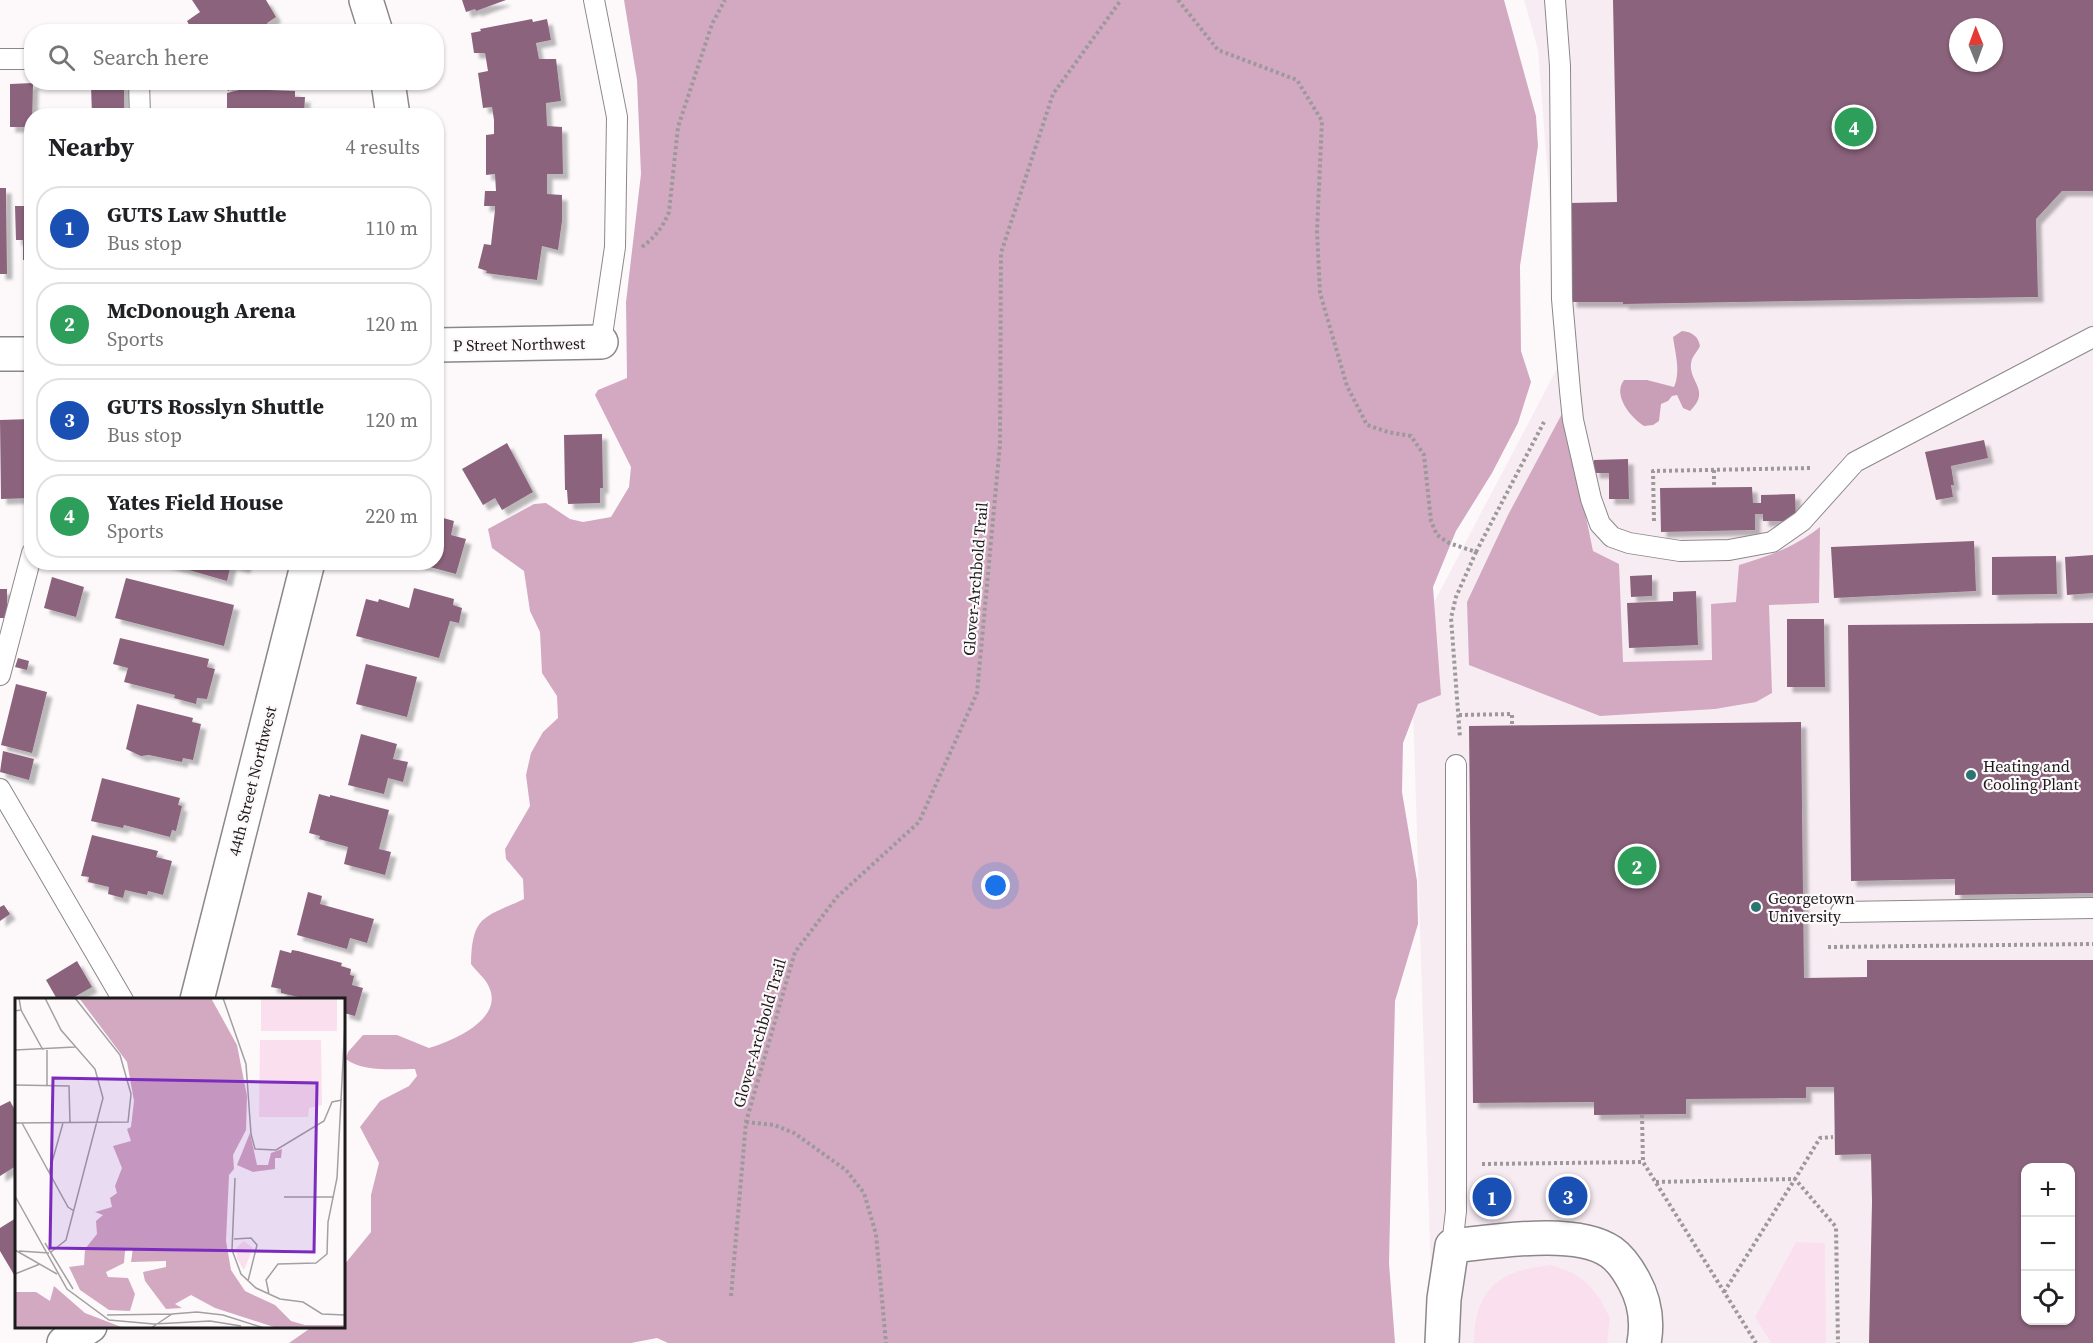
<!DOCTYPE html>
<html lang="en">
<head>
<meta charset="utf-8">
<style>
	body { margin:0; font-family:"Source Serif 4",serif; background:#f6f6f6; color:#202124 }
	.controls { position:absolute; right:18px; bottom:18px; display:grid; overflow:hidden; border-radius:12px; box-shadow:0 2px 4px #0004 }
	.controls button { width:54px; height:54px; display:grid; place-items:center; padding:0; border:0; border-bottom:2px solid #e0e0e0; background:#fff; color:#202124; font:30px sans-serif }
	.compass { position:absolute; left:1949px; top:18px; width:54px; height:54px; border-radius:50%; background:#fff; box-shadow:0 2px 4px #0004; rotate:359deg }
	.you { position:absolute; left:996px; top:886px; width:21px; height:21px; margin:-15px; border:4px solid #fff; border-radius:50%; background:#1a73e8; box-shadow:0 0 0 9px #1a73e833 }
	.badge { display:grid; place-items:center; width:39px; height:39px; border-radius:50%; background:#2a7472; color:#fff; font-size:20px; font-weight:700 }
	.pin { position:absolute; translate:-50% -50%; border:3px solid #fff; box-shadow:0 2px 6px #0006 }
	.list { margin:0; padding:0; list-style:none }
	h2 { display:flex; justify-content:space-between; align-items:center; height:78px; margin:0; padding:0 24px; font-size:26px }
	h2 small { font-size:20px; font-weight:400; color:#757577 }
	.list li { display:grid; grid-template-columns:39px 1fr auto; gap:18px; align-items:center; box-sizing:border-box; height:84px; margin:0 12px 12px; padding:0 12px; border:2px solid #e0e0e0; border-radius:24px }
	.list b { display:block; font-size:22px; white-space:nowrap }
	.list p { margin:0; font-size:20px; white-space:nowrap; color:#757577 }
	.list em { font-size:20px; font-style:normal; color:#757577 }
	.icon { flex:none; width:33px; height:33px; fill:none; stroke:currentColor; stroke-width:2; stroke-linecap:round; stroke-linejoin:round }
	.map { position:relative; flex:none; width:2093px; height:1343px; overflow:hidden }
	.search { position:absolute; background:#fff; box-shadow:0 2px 4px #0004; left:24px; top:24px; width:420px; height:66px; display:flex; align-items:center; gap:15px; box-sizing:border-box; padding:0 21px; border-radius:24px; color:#757577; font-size:22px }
	.panel { position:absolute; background:#fff; box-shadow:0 2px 4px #0004; left:24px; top:108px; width:420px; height:462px; border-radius:24px }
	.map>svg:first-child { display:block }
</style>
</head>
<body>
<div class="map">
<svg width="2093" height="1343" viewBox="0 0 2093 1343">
	<defs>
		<filter id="shadow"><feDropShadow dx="5.5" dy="5.5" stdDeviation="1.5" flood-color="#0004"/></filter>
	</defs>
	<rect width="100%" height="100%" fill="#fdf9fb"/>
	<path fill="#f8ecf3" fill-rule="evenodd" d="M1524 0H2093V1343H1433L1411 646 1562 359 1538 50ZM1958 27H1994V63H1958ZM2026 1168H2070V1320H2026Z"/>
	<path fill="#fae0ee" d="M1796 1242 1825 1243 1826 1343H1771L1755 1317Z
		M1552 1265 1573 1273 1587 1283 1600 1299 1610 1318 1607 1343H1474C1474 1288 1501 1269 1552 1265Z"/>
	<path fill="#d3a9c1" d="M624 0H1504L1536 116 1538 146 1520 266 1521 351 1531 382 1518 423 1492 473 1456 531 1433 587 1441 695 1418 704 1403 743 1402 792 1417 881 1418 924 1395 1001 1389 1263 1395 1343H668L657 1338 631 1343H289L312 1327 344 1326V1265L371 1232V1195L379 1163 360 1127 380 1101 409 1086 417 1076 415 1069C396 1069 361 1072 346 1059L348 1052 363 1035H397L429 1048C453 1041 504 1019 489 987 486 979 476 971 471 964 472 915 484 918 524 899L523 879 506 859 505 849 530 806 526 775 531 753 543 732 558 718 557 696 542 673 540 632 530 611 524 571 492 548 488 529 534 504 546 503 570 519 583 522 611 517 629 487 631 467 595 395 598 390 627 378 626 302 641 174 637 80Z
		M1564 410 1593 551 1619 564 1623 662 1712 660 1711 604 1736 602 1739 565C1769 556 1795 547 1820 527L1819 603 1769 605 1772 693 1756 702 1715 709 1600 716 1469 665 1467 602 1508 515Z"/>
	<path fill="#c99fb7" d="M1682 331C1692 332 1698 336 1700 346 1698 350 1694 355 1692 359 1685 381 1713 389 1690 411L1683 408 1677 395 1672 396 1668 401 1661 404 1659 421 1653 425 1644 426C1631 418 1612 395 1624 380H1647L1674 387C1681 372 1675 352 1673 337Z"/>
	<path fill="#8b647b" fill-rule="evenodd" filter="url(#shadow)" d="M192 0H266L276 17 267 23 271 32H193L187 21 200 12Z
		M462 0H506L476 11 475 9 466 12Z
		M1613 0H2093V191H2062L2036 219 2038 297 1623 304V302H1571L1569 203 1617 202ZM1958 27H1994V63H1958Z
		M532 19 533 22 547 19 551 40 536 43 539 59H556L561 101 546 103 547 126 562 127 563 174H547V194L562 195V221L558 250 542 246 537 280 486 273 487 271 478 268 484 244 491 245 495 210V206H484L485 191H496L495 174 486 175V135L494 134V120L492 107 483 108 478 73 488 71 485 53H474L471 33 481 31 480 29Z
		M223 82H249L243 86 242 83 228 91Z
		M33 83 32 127H10V84Z
		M124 84V115L92 116 91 85Z
		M243 89 295 91V97H305L304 114 241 116V114L227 113V93Z
		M0 188H6L7 274H0Z
		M15 206H32V260H23V240H16Z
		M31 419 32 498 1 499 0 420Z
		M602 434 603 488H600V503L568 504 567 490H565L564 435Z
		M1984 440 1988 458 1951 466 1954 485H1951L1953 497 1936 500 1925 452Z
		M507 443 533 492 502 510 495 498 483 505 462 469Z
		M1628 459 1629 499H1609V473H1594V460Z
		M1752 487 1753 503H1761V495L1795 494 1796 521H1763V514H1755V530L1661 532 1660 488Z
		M436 516 454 521 451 535 466 539 456 574 415 563 436 562Z
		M1974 541 1976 591 1834 598 1831 547Z
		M2093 555V593L2067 595 2065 557Z
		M2056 556 2057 594 1992 595V557Z
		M161 562H246L245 568 231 564 227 581Z
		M1652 575V596L1631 597 1630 576Z
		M52 577 84 587 76 617 44 608Z
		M126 578 234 605 224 646 115 618Z
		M414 588 454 599 453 605 462 608 459 623 450 621 439 658 356 636 366 599 378 602 379 599 409 608Z
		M0 589H7V618H0Z
		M1696 591 1698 645 1629 648 1627 603 1673 601V592Z
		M1787 619H1824L1825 687H1787Z
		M2093 623V893L1955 895V879L1851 881 1848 625Z
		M120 638 209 659 207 667 215 669 207 699 197 698 196 704 174 698 175 695 124 682 128 668 113 664Z
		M18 658 29 661 27 670 15 667Z
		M366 664 417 677 407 717 356 704Z
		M16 684 47 692 32 753 1 745Z
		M137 704 193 718 192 722 201 724 193 760 183 758 182 762 149 755 141 756 126 749Z
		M1801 722 1804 978 1867 977V960H2093V1343H1869L1872 1202 1871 1154 1835 1155 1834 1087H1806V1098L1686 1099V1114L1594 1115V1102L1473 1103 1469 726ZM2025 1167 2070 1168V1320H2025Z
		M361 734 397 744 393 759 408 762 403 782 388 778 384 794 348 785Z
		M3 751 34 759 29 780 0 772Z
		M102 778 180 798 178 805 182 806 176 831 172 830 170 837 124 825 123 828 91 821Z
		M319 794 330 797V795L389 810 379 849 391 852 385 875 344 864 348 847 319 839 320 836 309 833Z
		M92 835 158 851 156 857 172 861 163 895 148 891 147 895 125 890 123 898 108 894 109 887 88 882 89 877 81 876Z
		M308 892 322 896 320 904 374 919 367 943 350 938 347 949 297 935Z
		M4 905 10 914 0 921V907Z
		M280 950 291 953 292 950 298 951 342 963 341 966 351 969 350 975 354 976 352 985 363 988 355 1016 344 1013V999H307L281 993V989L271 987Z
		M77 961 92 987 71 999H57L46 980Z
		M10 1101 16 1112V1166L0 1176V1106Z
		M16 1218V1278L0 1251V1228Z"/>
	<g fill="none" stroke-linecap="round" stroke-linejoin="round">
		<defs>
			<path id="lane" d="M594 0 617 117 615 247 601 342
				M1555 0 1560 66 1562 299 1570 391 1573 420 1591 499 1600 524 1612 537 1629 543 1680 551 1729 550 1772 542 1802 521 1855 462 2093 337
				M0 59H32
				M139 82 140 116
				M0 675 32 553
				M0 789 123 1000
				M1841 912 2093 908
				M1452 1246 1456 1211V765"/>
			<path id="street" d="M366 0 376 32
				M388 82 393 116
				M436 345 601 342
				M0 354H32
				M197 1000 308 562
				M64 1343 90 1326
				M1442 1343 1444 1299 1452 1246C1493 1242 1576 1227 1611 1252 1621 1259 1628 1270 1634 1281 1645 1301 1648 1321 1644 1343"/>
		</defs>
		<use href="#lane" stroke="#8c888a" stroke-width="22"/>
		<use href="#street" stroke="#8c888a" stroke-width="36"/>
		<path stroke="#9c999b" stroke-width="4" stroke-dasharray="3 3" stroke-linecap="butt" d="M1178 0 1218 50 1297 80 1322 121 1317 231 1320 293 1347 386 1367 425 1388 432 1411 436 1424 455 1431 521 1437 535 1449 543 1476 552 1456 597 1451 618 1460 738
			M642 247C655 237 663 227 669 212L678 127 712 24 725 0
			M1714 470V487
			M1654 521 1653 471 1812 468
			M1476 552 1544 422
			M1459 715 1512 714V725
			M1828 947 2093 944
			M1642 1115 1643 1162 1756 1343
			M746 1122 774 1125 794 1133 846 1170 864 1193 876 1234 886 1343
			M1482 1164 1643 1162
			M1656 1182 1795 1179 1820 1138 1833 1137
			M1724 1292 1795 1179 1836 1227 1838 1343
			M731 1296 746 1122 795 952 837 897 919 822 977 693 1000 444 1001 253 1053 94 1121 0"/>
		<use href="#lane" stroke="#fff" stroke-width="20"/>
		<use href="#street" stroke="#fff" stroke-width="33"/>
	</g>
	<g fill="#2a7472" stroke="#fdf9fb" stroke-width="2">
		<circle cx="1971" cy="775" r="6"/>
		<circle cx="1756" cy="907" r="6"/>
	</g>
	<g text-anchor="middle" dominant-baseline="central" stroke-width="4.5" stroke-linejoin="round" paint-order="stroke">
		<g font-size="16" fill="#1c1b1c" stroke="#fdf9fb">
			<text transform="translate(519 344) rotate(-1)">P Street Northwest</text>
			<text transform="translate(975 579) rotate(-85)">Glover-Archbold Trail</text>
			<text transform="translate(252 781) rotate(-76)">44th Street Northwest</text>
			<text transform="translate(759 1033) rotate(-74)">Glover-Archbold Trail</text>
		</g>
		<g font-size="16" fill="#1c1b1c" stroke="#fdf9fb" text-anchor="start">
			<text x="1983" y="766">Heating and<tspan x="1983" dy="18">Cooling Plant</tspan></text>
			<text x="1768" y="898">Georgetown<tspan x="1768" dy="18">University</tspan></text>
		</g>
	</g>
	<g transform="translate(15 998)">
		<rect width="330" height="330" fill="#fdf9fb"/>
		<path d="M246 0H322V33H246ZM245 42H306L307 107 294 110 293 119H244ZM229 243 238 250 229 272 222 261 221 250Z" fill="#fae0ee"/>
		<path d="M64 0H196L222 47 232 98 231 132 218 157 219 171 214 177 211 243 216 272 230 293 260 307 276 323 290 327H330V330H262L200 310 176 297 160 306 167 310 151 311 130 283 128 274 151 269V263L116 264 118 250 110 253 109 265 91 274 93 279 113 280 120 296 115 313 94 312 65 292 54 269 69 267 70 251 82 236 81 223 88 217 80 214 97 209 95 200 102 195 100 188 107 170 98 148 116 143 112 131 116 129 119 103 112 64ZM235 135 242 167H253L256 155 267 151 266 160H260V171L238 174 222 167ZM39 288 70 315 109 330H0V294H21L35 303Z" fill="#d3a9c1"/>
		<path fill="none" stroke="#a3a0a2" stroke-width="1.5" d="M30 0 46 32 80 71 88 100 51 242 36 254M208 0 231 66 236 136 240 151 261 152 309 123 317 104 327 102M6 12 28 52M0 13 6 12 4 0M0 52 60 49M32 52V87M0 87 54 88 55 125M0 125 113 124 116 96 105 57 60 0M7 125 53 209 59 213M34 175 48 125M220 180 217 252 226 276 241 290 265 301 288 304 307 316 330 317M0 198 52 291 94 322 139 326M269 199H319M219 241 236 240 242 247 233 283M30 245 58 291M0 252 42 276M4 253 34 255M0 276 25 266M254 296 251 282 263 266 301 265 312 256 313 224 322 180 330 24M92 317 157 316M139 326 195 323 226 328M136 330 157 316 182 314 208 317 249 330"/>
		<path fill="#7b2cbf" fill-opacity="0.15" stroke="#7b2cbf" stroke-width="3" d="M38 80 302 85 299 254 35 250Z"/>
		<rect width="330" height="330" fill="none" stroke="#1c1b1c" stroke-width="3"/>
	</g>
</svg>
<div class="controls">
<button>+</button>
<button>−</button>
<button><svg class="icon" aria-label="locate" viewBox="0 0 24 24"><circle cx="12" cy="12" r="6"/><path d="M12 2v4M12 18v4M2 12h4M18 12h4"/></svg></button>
</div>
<svg class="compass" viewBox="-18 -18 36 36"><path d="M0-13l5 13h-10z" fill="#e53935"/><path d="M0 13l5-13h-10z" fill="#757577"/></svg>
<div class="you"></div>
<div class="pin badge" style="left:1492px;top:1197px;background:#1a4fb4">1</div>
<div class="pin badge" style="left:1637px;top:866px;background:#2e9e5b">2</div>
<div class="pin badge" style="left:1568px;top:1196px;background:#1a4fb4">3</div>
<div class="pin badge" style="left:1854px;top:127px;background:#2e9e5b">4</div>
<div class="search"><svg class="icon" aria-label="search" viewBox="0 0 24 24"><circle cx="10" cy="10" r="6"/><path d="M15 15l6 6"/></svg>Search here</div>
<section class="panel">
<h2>Nearby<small>4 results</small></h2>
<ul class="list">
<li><span class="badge" style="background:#1a4fb4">1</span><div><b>GUTS Law Shuttle</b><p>Bus stop</p></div><em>110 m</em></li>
<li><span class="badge" style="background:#2e9e5b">2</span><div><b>McDonough Arena</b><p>Sports</p></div><em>120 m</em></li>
<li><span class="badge" style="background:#1a4fb4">3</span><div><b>GUTS Rosslyn Shuttle</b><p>Bus stop</p></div><em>120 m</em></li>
<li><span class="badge" style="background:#2e9e5b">4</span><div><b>Yates Field House</b><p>Sports</p></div><em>220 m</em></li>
</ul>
</section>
</div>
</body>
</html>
